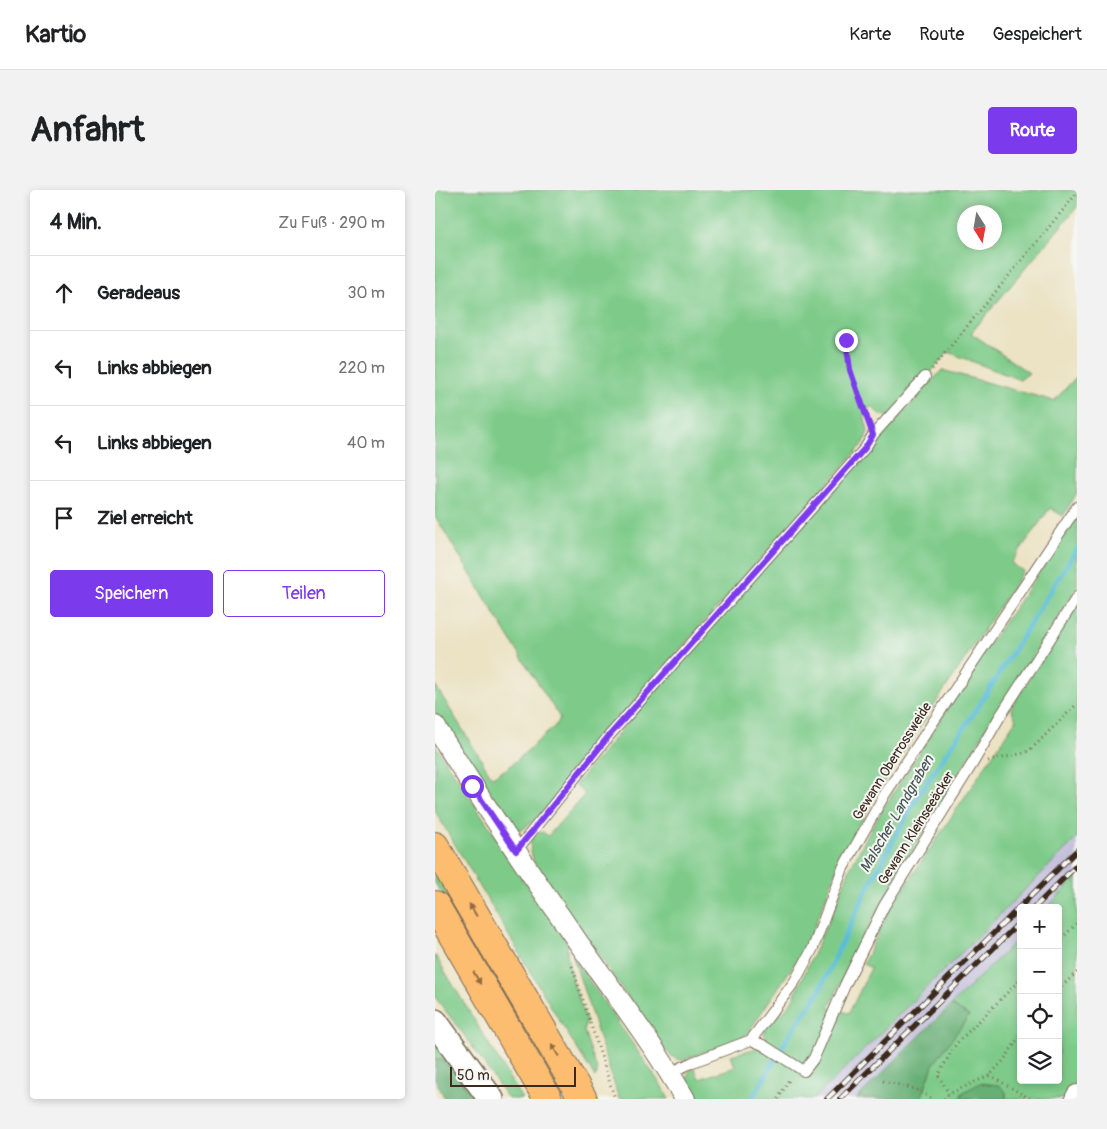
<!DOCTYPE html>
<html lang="de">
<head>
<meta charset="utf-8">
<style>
	body { margin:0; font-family:Pangolin,sans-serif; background:#f2f2f2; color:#202124 }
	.controls { position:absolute; right:15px; bottom:15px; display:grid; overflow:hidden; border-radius:5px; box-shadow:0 2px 8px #0003 }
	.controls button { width:45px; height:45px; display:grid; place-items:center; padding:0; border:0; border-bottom:1px solid #e0e0e0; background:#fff; color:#202124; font:25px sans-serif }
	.compass { position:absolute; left:522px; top:15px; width:45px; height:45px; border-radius:50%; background:#fff; box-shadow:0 2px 8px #0003; rotate:169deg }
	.scale { position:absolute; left:15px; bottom:12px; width:126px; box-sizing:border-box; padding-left:5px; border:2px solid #3b2a1e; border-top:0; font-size:14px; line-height:18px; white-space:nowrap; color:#3b2a1e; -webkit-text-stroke:4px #f6f6f2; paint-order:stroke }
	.stop { position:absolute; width:15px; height:15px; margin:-11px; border:4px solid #7c3aed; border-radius:50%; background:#fff }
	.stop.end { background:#7c3aed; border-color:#fff; box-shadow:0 1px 5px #0008 }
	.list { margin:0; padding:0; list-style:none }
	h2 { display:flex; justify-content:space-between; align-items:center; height:65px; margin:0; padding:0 20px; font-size:21px }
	h2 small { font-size:16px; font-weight:400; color:#757577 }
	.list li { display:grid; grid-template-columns:32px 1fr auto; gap:15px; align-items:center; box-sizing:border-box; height:75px; padding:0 20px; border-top:1px solid #e0e0e0 }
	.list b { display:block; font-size:19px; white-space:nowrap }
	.list em { font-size:16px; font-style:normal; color:#757577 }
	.actions { display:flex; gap:10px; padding:15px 20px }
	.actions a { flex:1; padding:11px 0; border:1px solid #7c3aed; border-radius:5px; text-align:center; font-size:18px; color:#7c3aed }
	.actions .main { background:#7c3aed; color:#fff }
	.icon { flex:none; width:28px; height:28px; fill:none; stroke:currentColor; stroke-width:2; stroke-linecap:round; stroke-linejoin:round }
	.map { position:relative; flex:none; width:642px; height:909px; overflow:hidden; border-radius:5px }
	header { display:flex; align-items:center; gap:30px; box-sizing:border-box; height:70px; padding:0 25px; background:#fff; border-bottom:1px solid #e0e0e0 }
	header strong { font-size:24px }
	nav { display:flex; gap:28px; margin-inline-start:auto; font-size:18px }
	.intro { display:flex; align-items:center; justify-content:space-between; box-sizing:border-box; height:120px; padding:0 30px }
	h1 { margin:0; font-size:35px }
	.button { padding:12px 22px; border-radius:5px; background:#7c3aed; color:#fff; font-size:18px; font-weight:700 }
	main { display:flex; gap:30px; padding:0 30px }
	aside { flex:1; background:#fff; border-radius:5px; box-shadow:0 2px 8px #0003 }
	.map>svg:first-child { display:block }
</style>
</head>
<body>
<header>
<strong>Kartio</strong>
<nav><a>Karte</a><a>Route</a><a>Gespeichert</a></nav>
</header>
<div class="intro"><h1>Anfahrt</h1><a class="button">Route</a></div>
<main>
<aside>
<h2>4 Min.<small>Zu Fuß · 290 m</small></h2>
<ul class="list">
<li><svg class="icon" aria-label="ahead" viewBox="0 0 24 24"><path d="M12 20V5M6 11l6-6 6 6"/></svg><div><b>Geradeaus</b></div><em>30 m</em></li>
<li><svg class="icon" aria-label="left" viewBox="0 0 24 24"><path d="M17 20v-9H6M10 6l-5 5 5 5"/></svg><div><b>Links abbiegen</b></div><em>220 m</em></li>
<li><svg class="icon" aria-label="left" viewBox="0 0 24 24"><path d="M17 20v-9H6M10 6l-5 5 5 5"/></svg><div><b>Links abbiegen</b></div><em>40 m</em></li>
<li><svg class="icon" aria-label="arrive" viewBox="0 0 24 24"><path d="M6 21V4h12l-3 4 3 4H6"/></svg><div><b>Ziel erreicht</b></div></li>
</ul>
<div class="actions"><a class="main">Speichern</a><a>Teilen</a></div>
</aside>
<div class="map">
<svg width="642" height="909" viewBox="0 0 642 909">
	<rect width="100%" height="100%" fill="#f6f6f2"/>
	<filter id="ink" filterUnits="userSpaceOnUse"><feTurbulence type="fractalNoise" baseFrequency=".02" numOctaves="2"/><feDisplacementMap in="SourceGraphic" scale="10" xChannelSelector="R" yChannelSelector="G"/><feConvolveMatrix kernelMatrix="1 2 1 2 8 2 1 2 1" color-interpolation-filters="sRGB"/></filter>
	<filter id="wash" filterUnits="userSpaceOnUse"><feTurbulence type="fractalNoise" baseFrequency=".0096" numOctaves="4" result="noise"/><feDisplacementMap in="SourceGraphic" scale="20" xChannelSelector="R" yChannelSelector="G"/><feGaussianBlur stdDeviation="1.12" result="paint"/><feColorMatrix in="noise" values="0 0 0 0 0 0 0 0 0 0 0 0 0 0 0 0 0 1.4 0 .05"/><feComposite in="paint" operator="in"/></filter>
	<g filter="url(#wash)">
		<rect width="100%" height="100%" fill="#ece3c5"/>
		<path fill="#c4c0db" d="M642 648V686L612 718H586V746L421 909H379Z"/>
		<path fill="#7ecb89" stroke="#5c7a54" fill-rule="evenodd" d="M0 0H642V17L536 143 594 183 585 190 513 162 458 227 445 225 436 216 429 225 433 241 429 253 213 495 102 628 87 640H81L73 634 0 522V495L57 587 73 578 120 536 125 528 80 457 0 326ZM530 22H560V52H530Z
			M507 180 619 211 642 186V303L628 326 615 318 576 373 588 381 444 599 405 672 372 755 312 844 308 848 248 870C234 869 229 858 221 848L99 672C95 660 91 644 108 642L113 646 150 604 140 595 237 480Z
			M642 328V398L561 523 462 686 427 748 394 818 414 823 436 778 428 774 455 719 581 530 576 518 642 414V648L379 909H261L251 890 254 882 260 878 264 889 300 877 296 865 323 858 331 848 329 844 331 837 343 824 348 823 357 811 399 719 416 676 441 630 551 459Z
			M0 555 84 681 88 692 93 695 133 754C128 770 146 815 152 833L149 836V841L162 880V885L160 887 124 830 0 621Z
			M0 680 83 823 80 825 0 693Z
			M642 686V880L638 886 642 890 630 909H571V902C549 890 548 892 527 903L526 909H486L498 875 534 826 516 815 586 746V890H623V718H612Z
			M0 765 87 909H73L32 849 0 807Z
			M138 767 226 895 234 909H184Z
			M0 851 42 909H40L18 879 8 870H1L0 878Z"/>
		<path fill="#66af75" stroke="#506c4a" d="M516 815 534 826 498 875 486 909H421Z
			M1 870H8L12 873 40 909H10L0 889Z
			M545 893 564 895 571 902V909H526L527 903Z"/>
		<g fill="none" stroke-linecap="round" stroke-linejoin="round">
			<path stroke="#5abdd9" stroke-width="5" d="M317 909 357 841 383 804 430 703 484 604 545 514 642 359"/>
		</g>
	</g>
	<g filter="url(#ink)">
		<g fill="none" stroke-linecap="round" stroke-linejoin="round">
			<defs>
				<path id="service" d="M81 661 173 547 385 309 430 258 438 245 490 187
					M316 850 360 791 378 758 408 678 450 604 642 317
					M235 883 258 872 316 850 328 855 369 881 379 868 410 795 449 716 539 571 564 528 642 407"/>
				<path id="minor" d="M0 536C46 610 95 683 145 755 181 805 219 855 250 909
					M640 909 642 905"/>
				<path id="tertiary" d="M0 832 56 909"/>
				<path id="trunk" d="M0 656 148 909
					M0 715 113 909"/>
			</defs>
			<use href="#service" stroke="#796b58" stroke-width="12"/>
			<use href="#minor" stroke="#796b58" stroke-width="22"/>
			<use href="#tertiary" stroke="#796b58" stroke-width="28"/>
			<use href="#trunk" stroke="#796b58" stroke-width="30"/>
			<path stroke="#796b58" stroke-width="3" stroke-dasharray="1 4" stroke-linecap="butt" d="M411 149 415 180 434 230
				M497 179 642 3
				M553 571 589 563 594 561 642 514
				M623 752 642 733
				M137 776 180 909
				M623 800 642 782
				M555 885 595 909
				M448 891 480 899 498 909
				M514 904 503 885 521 854 586 789
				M343 909 355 888
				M509 909 514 904 555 885 569 870 586 844"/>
			<use href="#service" stroke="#fff" stroke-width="10"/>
			<use href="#minor" stroke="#fff" stroke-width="20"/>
			<use href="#tertiary" stroke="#fff" stroke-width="25"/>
			<use href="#trunk" stroke="#fcbd6f" stroke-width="28"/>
			<defs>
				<path id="rail" d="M599 718 642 675
					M392 909 642 660
					M405 909 586 731"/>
			</defs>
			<use href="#rail" stroke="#3b2a1e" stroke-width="5.5"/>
			<use href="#rail" stroke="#f6f6f2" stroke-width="4" stroke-dasharray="11" stroke-linecap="butt"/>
		</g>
		<defs><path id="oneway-solid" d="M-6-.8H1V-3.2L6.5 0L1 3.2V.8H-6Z" transform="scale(1.25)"/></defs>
		<g fill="#926c42">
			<use href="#oneway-solid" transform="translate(38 720) rotate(-121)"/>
			<use href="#oneway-solid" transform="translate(42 788) rotate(60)"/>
			<use href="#oneway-solid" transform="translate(120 860) rotate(-120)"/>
		</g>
	</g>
	<g fill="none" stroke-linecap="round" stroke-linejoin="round" filter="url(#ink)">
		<path stroke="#7c3aed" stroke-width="6" d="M37 596 81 661 173 547 430 258 438 245 415 180 411 150"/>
	</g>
	<g text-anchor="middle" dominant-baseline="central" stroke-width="4" stroke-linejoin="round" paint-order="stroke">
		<g font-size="14" fill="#3b2a1e" stroke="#f6f6f2">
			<text transform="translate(457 571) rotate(-58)">Gewann Oberrossweide</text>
			<text transform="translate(481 638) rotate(-58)">Gewann Kleinseeäcker</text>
		</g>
		<g font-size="15" font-style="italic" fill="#445656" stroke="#f6f6f2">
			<text transform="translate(462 624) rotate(-60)">Malscher Landgraben</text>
		</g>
	</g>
</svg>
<div class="controls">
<button>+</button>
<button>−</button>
<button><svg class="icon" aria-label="locate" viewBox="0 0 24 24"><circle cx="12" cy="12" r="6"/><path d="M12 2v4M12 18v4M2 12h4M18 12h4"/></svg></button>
<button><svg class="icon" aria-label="layers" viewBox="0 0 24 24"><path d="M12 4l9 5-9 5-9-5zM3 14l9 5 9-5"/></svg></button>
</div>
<svg class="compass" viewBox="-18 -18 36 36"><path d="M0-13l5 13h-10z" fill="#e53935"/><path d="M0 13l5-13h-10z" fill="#757577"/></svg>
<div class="scale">50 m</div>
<div class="stop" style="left:37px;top:596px"></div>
<div class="stop end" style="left:411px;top:150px"></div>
</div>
</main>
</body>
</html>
